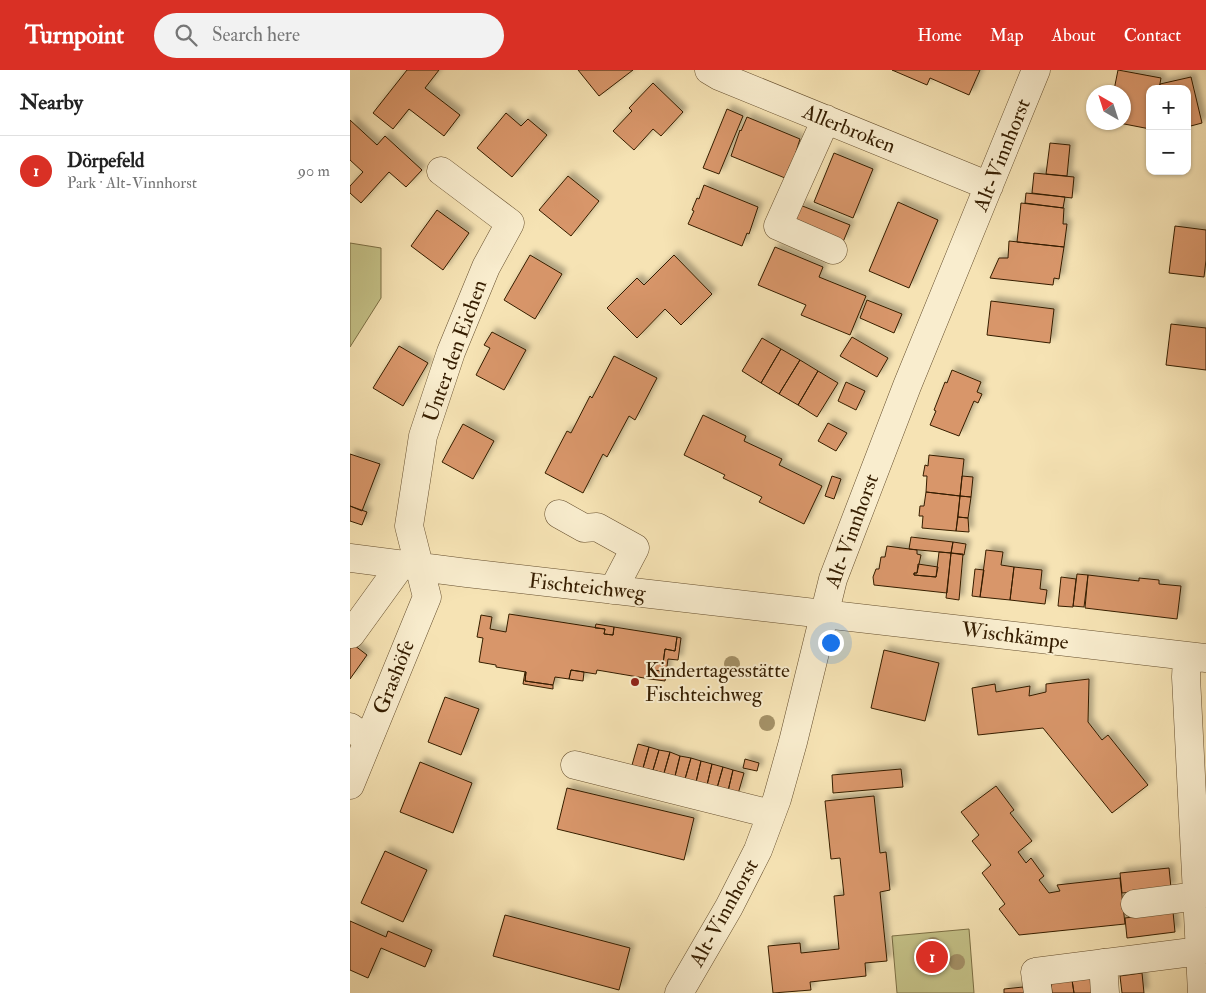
<!DOCTYPE html>
<html lang="en">
<head>
<meta charset="utf-8">
<style>
	body { margin:0; font-family:"IM FELL Double Pica",serif; background:#f2f2f2; color:#222 }
	.controls { position:absolute; right:15px; top:15px; display:grid; overflow:hidden; border-radius:10px; box-shadow:0 1px 4px #0004 }
	.controls button { width:45px; height:45px; display:grid; place-items:center; padding:0; border:0; border-bottom:1px solid #e0e0e0; background:#fff; color:#222; font:25px sans-serif }
	.compass { position:absolute; left:736px; top:15px; width:45px; height:45px; border-radius:50%; background:#fff; box-shadow:0 1px 4px #0004; rotate:321deg }
	.you { position:absolute; left:480px; top:572px; width:18px; height:18px; margin:-12px; border:4px solid #fff; border-radius:50%; background:#1a73e8; box-shadow:0 0 0 8px #1a73e833 }
	.badge { display:grid; place-items:center; width:32px; height:32px; border-radius:50%; background:#d93025; color:#fff; font-size:16px; font-weight:700 }
	.pin { position:absolute; translate:-50% -50%; border:2px solid #fff; box-shadow:0 1px 5px #0006 }
	.list { margin:0; padding:0; list-style:none }
	h2 { display:flex; justify-content:space-between; align-items:center; height:65px; margin:0; padding:0 20px; font-size:21px }
	h2 small { font-size:16px; font-weight:400; color:#767676 }
	.list li { display:grid; grid-template-columns:32px 1fr auto; gap:15px; align-items:center; box-sizing:border-box; height:70px; padding:0 20px; border-top:1px solid #e0e0e0 }
	.list b { display:block; font-size:19px; white-space:nowrap }
	.list p { margin:0; font-size:16px; white-space:nowrap; color:#767676 }
	.list em { font-size:16px; font-style:normal; color:#767676 }
	.icon { flex:none; width:28px; height:28px; fill:none; stroke:currentColor; stroke-width:2; stroke-linecap:round; stroke-linejoin:round }
	.map { position:relative; flex:none; width:856px; height:923px; overflow:hidden }
	header { display:flex; align-items:center; gap:30px; box-sizing:border-box; height:70px; padding:0 25px; background:#d93025; color:#fff }
	header strong { font-size:24px }
	nav { display:flex; gap:28px; margin-inline-start:auto; font-size:18px }
	.search { width:350px; height:45px; background:#f2f2f2; display:flex; align-items:center; gap:12px; box-sizing:border-box; padding:0 18px; border-radius:28px; color:#767676; font-size:19px }
	main { display:flex }
	aside { flex:1; background:#fff }
	.map>svg:first-child { display:block }
</style>
</head>
<body>
<header>
<strong>Turnpoint</strong>
<div class="search"><svg class="icon" aria-label="search" viewBox="0 0 24 24"><circle cx="10" cy="10" r="6"/><path d="M15 15l6 6"/></svg>Search here</div>
<nav><a>Home</a><a>Map</a><a>About</a><a>Contact</a></nav>
</header>
<main>
<aside>
<h2>Nearby<small></small></h2>
<ul class="list">
<li><span class="badge">1</span><div><b>Dörpefeld</b><p>Park · Alt-Vinnhorst</p></div><em>90 m</em></li>
</ul>
</aside>
<div class="map">
<svg width="856" height="923" viewBox="0 0 856 923">
	<defs>
		<filter id="shadow"><feDropShadow dx="4.5" dy="-4.5" stdDeviation="2.5" flood-color="#0004"/></filter>
	</defs>
	<rect width="100%" height="100%" fill="#f6e3b4"/>
	<filter id="stains"><feTurbulence type="fractalNoise" baseFrequency=".004" numOctaves="4"/><feColorMatrix values="0 0 0 0 .2 0 0 0 0 .09 0 0 0 0 .02 0 0 0 .5 -.17"/></filter>
	<radialGradient id="worn" r=".72"><stop offset=".6" stop-color="#630" stop-opacity="0"/><stop offset="1" stop-color="#630" stop-opacity=".3"/></radialGradient>
	<path fill="#c4c187" stroke="#7c6f44" d="M0 173 31 178V228L0 277Z
		M619 859 624 923H547L542 866Z"/>
	<path fill="#d8966a" stroke="#351d00" filter="url(#shadow)" d="M57 0H89L75 18 110 45 94 66 59 39 43 59 23 43Z
		M228 0H283L249 26Z
		M542 0H630L619 25 580 8 577 15Z
		M768 0 811 8 809 19H800V59L764 52H774V22L764 20Z
		M841 7 852 53 837 57V19H809L810 14Z
		M303 13 333 42 311 66 303 59 284 80 263 61 282 41 279 38Z
		M377 39 393 46 369 104 353 98Z
		M156 43 171 56 178 49 197 65 162 107 127 78Z
		M397 47 450 69 442 95H440L435 108 381 86 390 60 391 61Z
		M0 50 27 75 35 66 72 100 56 117 39 102 11 133 0 123V116L13 102 0 90Z
		M700 73 720 75 717 106 696 104Z
		M484 83 523 99 503 148 464 132Z
		M684 103 724 107 722 128 682 123Z
		M218 106 249 131 221 166 189 140Z
		M354 115 408 137 399 164 397 163 392 176 338 154 344 141 342 140 347 128 349 129Z
		M676 123 715 127 713 138 675 133Z
		M548 132 588 150 559 218 519 201Z
		M671 133 714 138 713 154H717L714 177 667 172Z
		M450 135 500 155 493 172 443 151Z
		M87 140 119 163 93 200 61 176Z
		M825 156 856 160V190L854 207 819 203Z
		M659 171 714 177 709 209 704 208 703 215 640 208 649 188H658Z
		M425 177 473 197 469 207 516 226 500 265 451 245 456 235 408 215Z
		M180 185 212 204 185 249 154 230Z
		M324 185 362 224 331 255 315 239 287 268 257 238 287 208 294 215Z
		M517 230 552 244 544 263 510 248Z
		M641 231 704 239 700 273 637 265Z
		M821 254 856 258V300L816 295Z
		M142 262 176 280 154 320 126 305 140 278 134 275Z
		M502 267 538 288 527 307 490 286Z
		M412 268 431 279 411 313 392 301Z
		M49 276 78 293 53 336 23 318Z
		M431 279 450 290 429 324 411 313Z
		M264 286 307 308 285 350 279 346 257 387 253 384 233 423 195 403 217 361 221 363 240 326 242 328Z
		M450 290 468 301 448 335 429 324Z
		M602 300 631 312 627 322 632 324 628 333 624 331 609 366 580 355 586 341 584 340 595 312 597 313Z
		M468 301 488 313 467 347 448 335Z
		M496 312 515 321 506 340 488 331Z
		M353 345 396 366 394 371 432 389 429 395 472 416 454 454 409 432 412 427 373 408 375 405 334 385Z
		M478 353 497 363 486 381 468 371Z
		M113 354 144 371 123 409 92 392Z
		M0 384 30 394 12 441 0 436Z
		M579 385 614 389 610 426 576 422 577 406H573L575 395 578 396Z
		M482 406 491 409 484 429 475 426Z
		M612 406 623 407 621 427 610 426Z
		M576 422 610 426 606 461 572 458 573 446H569L570 436H574Z
		M610 426 621 427 618 448 608 447Z
		M0 436 17 442 12 455 0 451Z
		M608 447 618 448 619 462 606 461Z
		M561 467 603 472 601 483 559 479Z
		M603 472 616 474 614 485 601 483Z
		M537 476 567 480V484L571 485 567 503H564V505L586 507 589 482 601 483 597 523 524 515 523 507 526 499H529L531 487H535Z
		M636 480 653 482 651 495 664 497 660 530 630 527Z
		M601 483 613 484 609 530 596 528Z
		M568 494 588 497 586 507 564 505V503H567Z
		M664 497 692 500 690 519 697 520 695 534 660 530Z
		M625 499 634 500 630 527 622 526Z
		M727 504 738 505 734 537 723 536Z
		M738 505 789 511V508L809 510V514L831 516 827 549 735 538Z
		M711 507 726 509 723 537 708 536Z
		M159 544 255 559 254 564 263 565 264 557 327 567 325 581 315 579 312 601 302 600 300 609 247 600 246 604 221 600 219 609 205 607 203 615 175 611 176 602 146 597V595L129 592 133 568 127 567 131 545 142 547 140 559 156 562Z
		M246 554 264 557 263 565 254 564 255 559 245 558Z
		M327 567 331 568 328 590 318 589 315 611 300 609 302 600 312 601 315 579 325 581Z
		M0 572 17 585 0 609Z
		M534 580 589 593 575 651 521 638Z
		M221 600 234 602 233 611 219 609Z
		M175 602H176L175 611 203 615V619L173 614Z
		M739 609 738 652 752 670 758 665 798 715 762 743 693 658 628 665 622 618 645 614 646 622 680 616 679 626 696 622V614Z
		M95 627 129 639 111 685 78 672Z
		M288 674 299 677 293 698 282 695Z
		M299 677 309 680 303 700 293 698Z
		M309 680 320 682 314 703 303 700Z
		M320 682 330 686 325 706 314 703Z
		M330 686 341 688 335 709 325 706Z
		M341 688 351 691 346 712 335 709Z
		M395 689 409 693 407 701 393 698Z
		M351 691 362 694 357 715 346 712Z
		M70 692 122 713 103 763 50 742Z
		M362 694 373 697 367 718 357 715Z
		M373 697 383 700 378 721 367 718Z
		M551 699 553 717 483 723 482 705Z
		M383 700 394 703 388 724 378 721Z
		M646 716 664 740 660 743 682 771 668 782 676 793 681 788 694 806 689 810 699 823 710 821 707 815 770 808 775 854 669 865 649 839 655 834 632 803 641 795 622 771 629 765 611 742Z
		M217 718 344 748 334 790 207 759Z
		M524 726 530 783 536 782 540 820 530 822 537 891 515 893 516 906 460 912 461 920 423 923 418 876 450 873 451 883 489 879 484 826 494 825 490 788 481 789 475 731Z
		M35 781 77 800 53 852 11 833Z
		M819 798 821 818 772 823 770 803Z
		M823 842 825 862 777 868 775 848Z
		M155 845 280 878 269 920 143 886Z
		M0 851 36 867 38 861 82 880 75 897 31 878 18 908 0 900Z
		M792 903 794 923H772L770 906Z
		M744 907 745 923H724L722 910Z
		M722 910 724 923H702L701 912Z
		M673 917 674 923H654V919Z"/>
	<g fill="none" stroke-linecap="round" stroke-linejoin="round">
		<defs>
			<path id="minor" d="M359 0 369 6 639 116
				M476 49 428 156 483 180
				M209 444 234 458 247 457 285 478 263 520
				M0 488 117 503 856 588
				M1 564 51 495
				M837 587 836 607 852 923
				M0 657 18 670
				M225 695 421 744
				M0 715 77 527 59 456 73 366 101 282 136 197 160 153 91 101
				M785 834 848 826
				M753 893 755 923
				M329 923 379 837 408 780 427 729 443 672 483 509 557 316 686 0
				M688 923 685 902 850 881"/>
		</defs>
		<use href="#minor" stroke="#654e2d" stroke-width="29"/>
		<use href="#minor" stroke="#f9edce" stroke-width="28"/>
	</g>
	<g fill="#a49167">
		<circle cx="382" cy="594" r="8"/>
		<circle cx="417" cy="653" r="8"/>
		<circle cx="583" cy="875" r="8"/>
		<circle cx="607" cy="892" r="8"/>
	</g>
	<circle fill="#8f2418" stroke="#f9edce" stroke-width="2" cx="285" cy="612" r="5"/>
	<g text-anchor="middle" dominant-baseline="central" stroke-width="4" stroke-linejoin="round" paint-order="stroke">
		<g font-size="21" fill="#351d00" stroke="#f9edce">
			<text transform="translate(499 59) rotate(22)">Allerbroken</text>
			<text transform="translate(652 85) rotate(-68)">Alt-Vinnhorst</text>
			<text transform="translate(105 281) rotate(-70)">Unter den Eichen</text>
			<text transform="translate(502 461) rotate(-70)">Alt-Vinnhorst</text>
			<text transform="translate(237 517) rotate(6)">Fischteichweg</text>
			<text transform="translate(665 566) rotate(7)">Wischkämpe</text>
			<text transform="translate(44 607) rotate(-68)">Grashöfe</text>
			<text transform="translate(374 843) rotate(-61)">Alt-Vinnhorst</text>
		</g>
		<g font-size="21" fill="#351d00" stroke="#f9edce" text-anchor="start">
			<text x="295" y="600">Kindertagesstätte<tspan x="295" dy="24">Fischteichweg</tspan></text>
		</g>
	</g>
	<rect width="100%" height="100%" filter="url(#stains)"/>
	<rect width="100%" height="100%" fill="url(#worn)"/>
</svg>
<div class="controls">
<button>+</button>
<button>−</button>
</div>
<svg class="compass" viewBox="-18 -18 36 36"><path d="M0-13l5 13h-10z" fill="#e53935"/><path d="M0 13l5-13h-10z" fill="#767676"/></svg>
<div class="you"></div>
<div class="pin badge" style="left:582px;top:887px">1</div>
</div>
</main>
</body>
</html>
